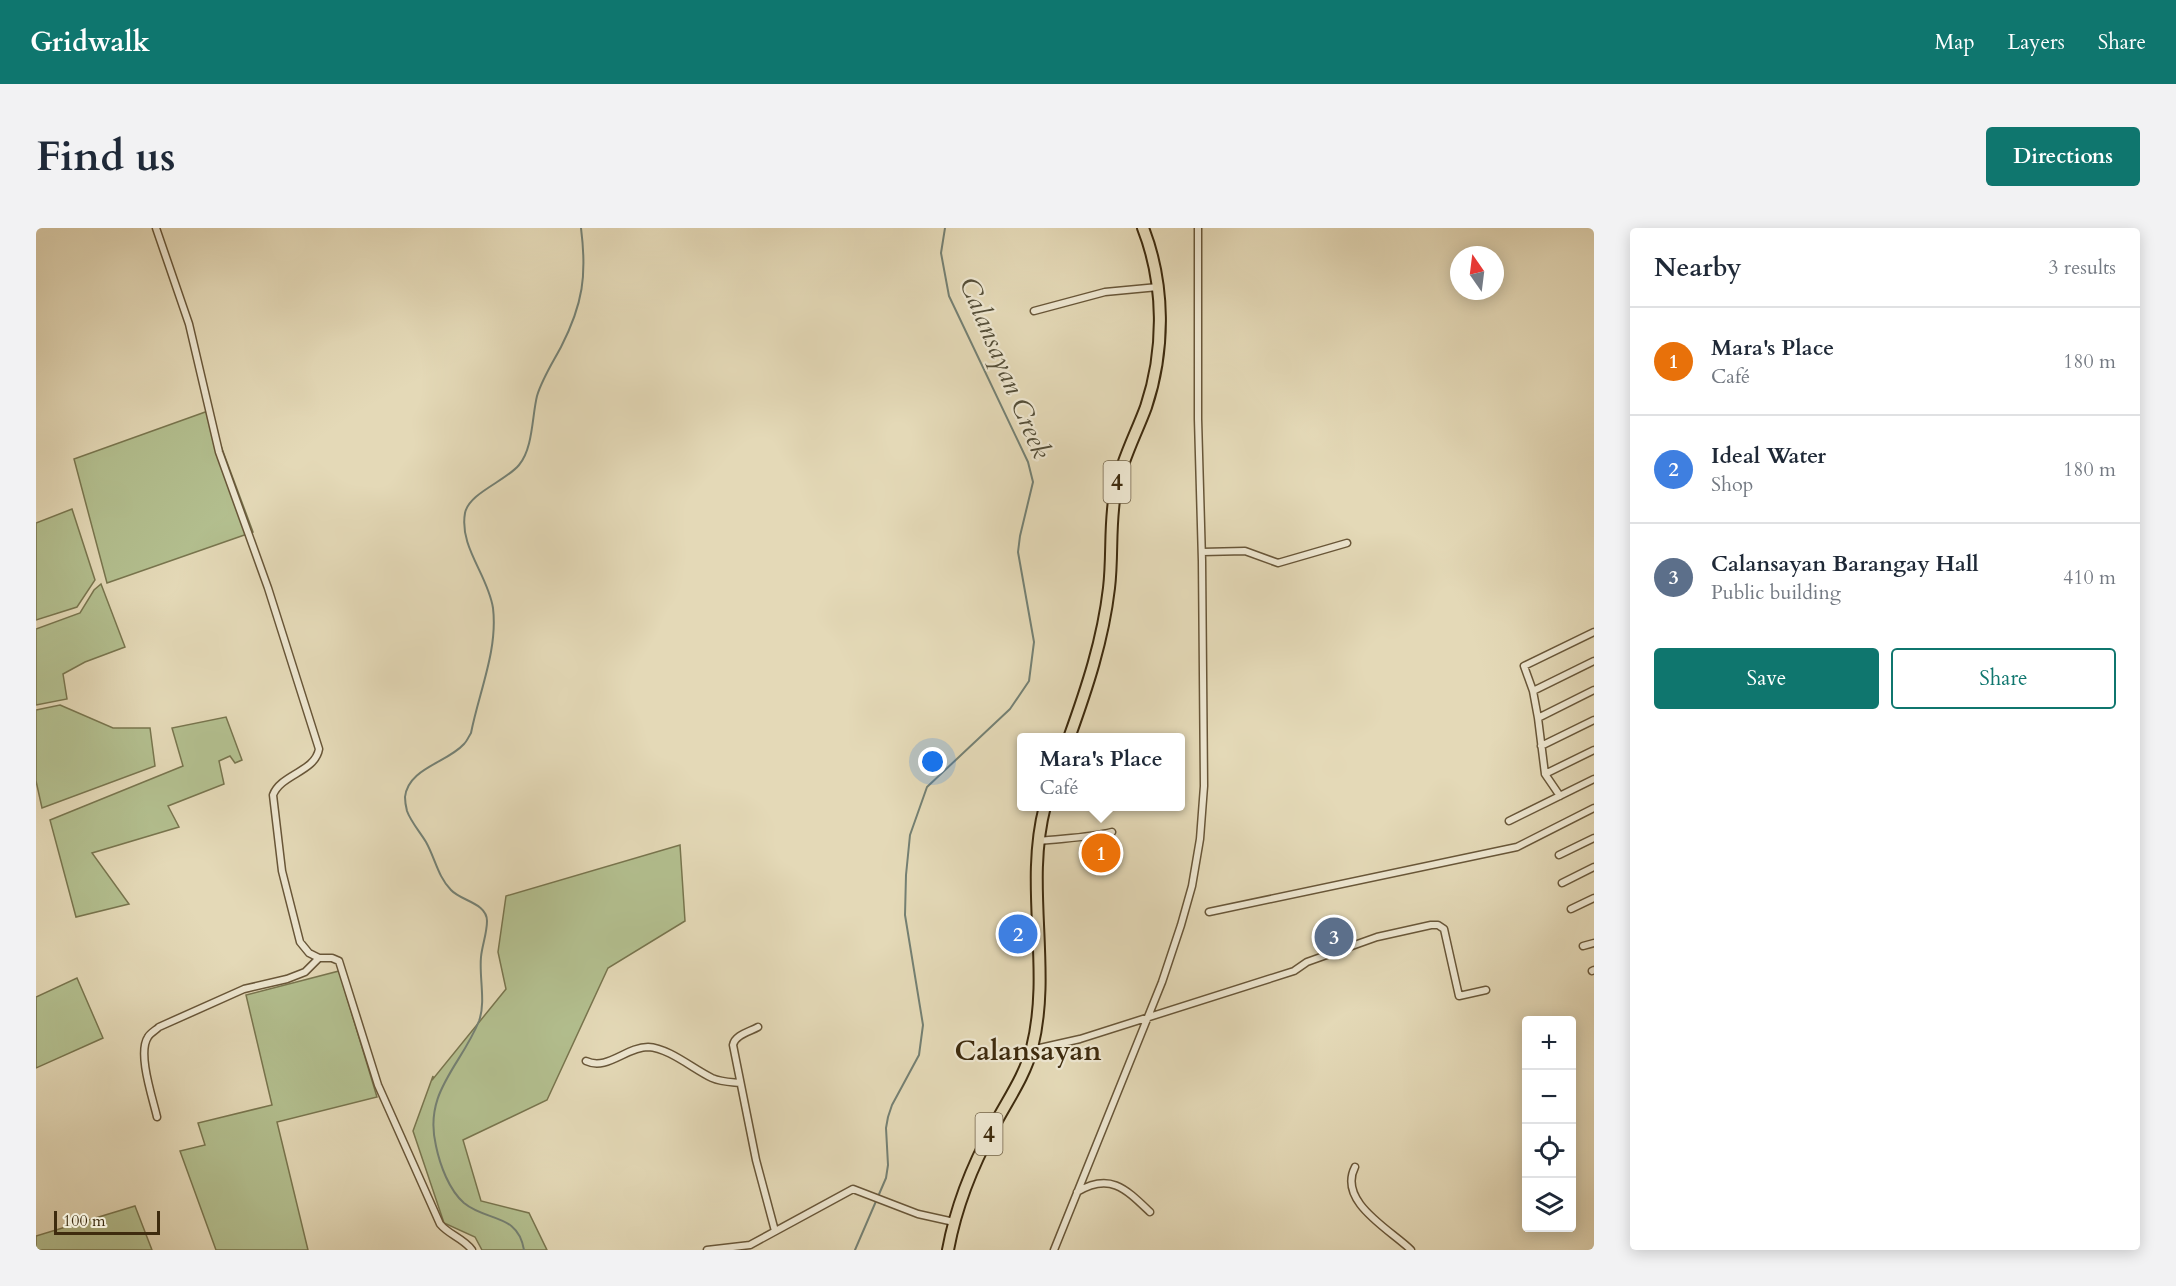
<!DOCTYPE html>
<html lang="en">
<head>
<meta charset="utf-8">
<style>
	body { margin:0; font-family:Cardo,serif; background:#f2f2f3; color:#1f2937 }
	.controls { position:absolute; right:18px; bottom:18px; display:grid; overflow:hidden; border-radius:6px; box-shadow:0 3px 15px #0003 }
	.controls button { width:54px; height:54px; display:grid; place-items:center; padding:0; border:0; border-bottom:2px solid #e0e1e3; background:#fff; color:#1f2937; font:30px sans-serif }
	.compass { position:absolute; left:1414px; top:18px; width:54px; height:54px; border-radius:50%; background:#fff; box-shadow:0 3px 15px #0003; rotate:346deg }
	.scale { position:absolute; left:18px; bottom:15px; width:106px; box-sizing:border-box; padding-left:6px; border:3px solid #3e2b0e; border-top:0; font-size:16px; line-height:21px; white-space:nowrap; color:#3e2b0e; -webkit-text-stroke:4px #ede6d0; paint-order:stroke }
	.you { position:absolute; left:897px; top:534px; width:21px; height:21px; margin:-15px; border:4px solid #fff; border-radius:50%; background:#1a73e8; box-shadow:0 0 0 9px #1a73e833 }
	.badge { display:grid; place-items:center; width:39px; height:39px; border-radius:50%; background:#0f766e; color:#fff; font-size:20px; font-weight:700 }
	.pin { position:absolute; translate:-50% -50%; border:3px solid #fff; box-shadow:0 2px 6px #0006 }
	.popup { position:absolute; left:981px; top:505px; width:168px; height:78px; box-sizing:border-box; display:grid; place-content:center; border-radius:6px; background:#fff; filter:drop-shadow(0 2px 4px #0005); font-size:20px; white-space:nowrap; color:#747a83 }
	.popup b { font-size:22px; color:#1f2937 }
	.popup::after { content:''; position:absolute; left:50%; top:100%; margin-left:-12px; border:12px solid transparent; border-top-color:#fff }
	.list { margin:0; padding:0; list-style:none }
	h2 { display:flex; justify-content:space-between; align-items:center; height:78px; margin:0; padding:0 24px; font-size:26px }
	h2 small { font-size:20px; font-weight:400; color:#747a83 }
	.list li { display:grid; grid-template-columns:39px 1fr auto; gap:18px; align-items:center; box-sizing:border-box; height:108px; padding:0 24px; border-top:2px solid #e0e1e3 }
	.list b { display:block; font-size:22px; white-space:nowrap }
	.list p { margin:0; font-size:20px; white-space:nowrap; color:#747a83 }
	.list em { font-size:20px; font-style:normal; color:#747a83 }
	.actions { display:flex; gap:12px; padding:18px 24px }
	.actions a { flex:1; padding:14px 0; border:2px solid #0f766e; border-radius:6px; text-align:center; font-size:21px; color:#0f766e }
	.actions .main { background:#0f766e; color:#fff }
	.icon { flex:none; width:33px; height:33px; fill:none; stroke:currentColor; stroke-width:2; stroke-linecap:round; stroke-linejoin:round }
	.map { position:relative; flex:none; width:1558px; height:1022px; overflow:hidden; border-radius:6px }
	header { display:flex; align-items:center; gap:36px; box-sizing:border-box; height:84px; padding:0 30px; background:#0f766e; color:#fff }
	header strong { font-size:28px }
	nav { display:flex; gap:33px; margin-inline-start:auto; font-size:21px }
	.intro { display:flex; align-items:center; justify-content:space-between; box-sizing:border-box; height:144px; padding:0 36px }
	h1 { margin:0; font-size:42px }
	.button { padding:15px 27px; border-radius:6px; background:#0f766e; color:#fff; font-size:21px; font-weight:700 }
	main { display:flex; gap:36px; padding:0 36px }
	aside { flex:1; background:#fff; border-radius:6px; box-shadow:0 3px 15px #0003 }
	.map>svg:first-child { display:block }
</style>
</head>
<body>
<header>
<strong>Gridwalk</strong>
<nav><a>Map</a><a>Layers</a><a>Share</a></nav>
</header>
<div class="intro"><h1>Find us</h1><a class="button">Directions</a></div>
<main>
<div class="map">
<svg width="1558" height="1022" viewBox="0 0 1558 1022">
	<rect width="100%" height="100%" fill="#e4d9b7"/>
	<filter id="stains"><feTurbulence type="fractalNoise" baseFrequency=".00333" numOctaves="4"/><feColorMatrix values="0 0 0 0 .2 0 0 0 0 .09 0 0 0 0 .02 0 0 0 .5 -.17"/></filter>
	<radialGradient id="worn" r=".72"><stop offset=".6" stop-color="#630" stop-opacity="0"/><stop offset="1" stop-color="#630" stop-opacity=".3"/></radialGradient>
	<path fill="#b3bf8f" stroke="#78754e" stroke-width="1.5" d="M172 183 217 304 71 355 38 231Z
		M36 281 59 352 41 379 0 392V295Z
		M65 356 89 419 49 434 27 446 31 471 0 477V401L44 385 58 362Z
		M24 477 77 500H114L119 538 6 580 0 553V482Z
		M190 489 206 532 199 535 194 528 183 533 188 556 132 578 143 599 56 625 93 676 40 689 14 592 147 538 136 500Z
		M644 617 649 693 572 740 511 872 427 912 445 973 493 985 511 1022H446L439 1009 408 995 377 903 397 848V851L470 761 462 724 470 668Z
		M303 743 341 869 241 894 272 1022H180L144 923 169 917 162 895 236 877 210 767Z
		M41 750 67 810 0 840V769Z
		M99 978 116 1022H0V1008Z"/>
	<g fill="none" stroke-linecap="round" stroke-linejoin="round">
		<path stroke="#748073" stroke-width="2" d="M488 1022C482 985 451 994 428 975 413 962 404 937 400 918 387 864 425 838 443 793 450 774 443 749 445 729 446 718 451 705 451 693 451 675 425 673 415 662 402 649 399 630 390 614 384 604 375 594 371 583 370 579 369 573 369 569 372 540 411 535 428 516 431 513 433 508 435 505 443 464 462 422 457 380 452 347 423 319 429 285 433 265 470 253 483 237 497 221 496 188 501 168 506 151 517 134 525 119 547 76 551 47 545 0
			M819 1022 850 950 852 937 850 900 852 889 856 877 883 827 887 797 869 687 870 647 874 607 891 559 974 481 993 453 998 414 982 324 984 308 997 254 992 234 913 68 905 25 909 0"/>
		<defs>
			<path id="street" d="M120 0 153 96 183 224 232 360 283 521C279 544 245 546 237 567L246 643 264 714 273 725 283 730H296L303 733 342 857 404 996C413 1007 427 1010 436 1022
				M998 83 1069 64 1122 59
				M1166 324 1209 323 1242 335 1311 315
				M1497 463 1558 433
				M1502 490 1558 462
				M1505 518 1558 492
				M1509 546 1558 522
				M1524 568 1509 546 1502 490 1497 463 1488 438 1558 404
				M1473 593 1558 551
				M1003 613C1027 610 1052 610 1076 604
				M1523 627 1558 610
				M1526 655 1558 639
				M1535 681 1558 670
				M1173 684 1481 619 1558 580
				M1547 718 1558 715
				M1556 743 1558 742
				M722 799C713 804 699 807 697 817L720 932 739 1003
				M995 822 1044 811 1258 743 1271 734 1341 709 1395 697H1402L1408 701 1423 768 1450 762
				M550 833C571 843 590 819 612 819 633 820 657 841 676 850 685 854 694 854 704 855
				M121 889C117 871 101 825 112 809 114 805 120 802 123 799L208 761 251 751 269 744 283 730
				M1319 939C1301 974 1355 1002 1375 1022
				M1041 964C1074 944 1090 961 1114 984
				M671 1022 714 1017 817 961 882 986 918 994
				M1018 1022 1126 754 1145 697 1156 658 1164 611 1168 558 1166 333 1162 191V0"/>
			<path id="highway" d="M1033 510C1051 460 1067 412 1073 360 1077 327 1073 293 1080 260 1086 232 1100 206 1110 179 1129 122 1129 56 1107 0
				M912 1022C920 978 936 938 958 898 971 873 989 848 996 820 1016 741 988 658 1009 578"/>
		</defs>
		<use href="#street" stroke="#685638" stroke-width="9"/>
		<use href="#highway" stroke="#3e2b0e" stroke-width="14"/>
		<use href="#street" stroke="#ede6d0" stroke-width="6"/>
		<use href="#highway" stroke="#e4d9b7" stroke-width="10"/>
	</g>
	<g text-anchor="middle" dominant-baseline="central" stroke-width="4.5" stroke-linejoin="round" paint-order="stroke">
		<g fill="#ede6d0" stroke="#726348" stroke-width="1.5">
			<rect x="1067.5" y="233" width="27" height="42" rx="4.5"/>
			<rect x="939.5" y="885" width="27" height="42" rx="4.5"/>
		</g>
		<g font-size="24" font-weight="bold" fill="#3e2b0e">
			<text x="1081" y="254">4</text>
			<text x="953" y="906">4</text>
		</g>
		<g font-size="27" font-style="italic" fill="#544e38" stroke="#ede6d0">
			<text transform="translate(969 140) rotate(67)">Calansayan Creek</text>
		</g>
		<g font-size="28" font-weight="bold" fill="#3e2b0e" stroke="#ede6d0">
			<text x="992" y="823">Calansayan</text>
		</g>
	</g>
	<rect width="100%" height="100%" filter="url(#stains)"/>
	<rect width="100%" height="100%" fill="url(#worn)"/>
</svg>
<div class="controls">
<button>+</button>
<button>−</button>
<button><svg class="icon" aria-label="locate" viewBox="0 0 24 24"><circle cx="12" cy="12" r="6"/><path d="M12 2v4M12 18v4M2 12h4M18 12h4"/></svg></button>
<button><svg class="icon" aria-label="layers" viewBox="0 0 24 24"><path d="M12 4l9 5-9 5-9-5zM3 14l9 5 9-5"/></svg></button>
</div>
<svg class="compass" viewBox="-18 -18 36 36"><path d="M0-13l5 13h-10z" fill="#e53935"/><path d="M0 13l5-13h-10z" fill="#747a83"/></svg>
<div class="scale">100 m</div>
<div class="you"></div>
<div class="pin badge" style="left:1065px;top:625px;background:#e8710a">1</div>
<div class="popup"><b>Mara's Place</b>Café</div>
<div class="pin badge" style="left:982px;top:706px;background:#3f7fe0">2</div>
<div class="pin badge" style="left:1298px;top:709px;background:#5c6f8a">3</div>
</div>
<aside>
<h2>Nearby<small>3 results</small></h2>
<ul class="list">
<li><span class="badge" style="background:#e8710a">1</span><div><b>Mara's Place</b><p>Café</p></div><em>180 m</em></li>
<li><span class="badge" style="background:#3f7fe0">2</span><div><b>Ideal Water</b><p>Shop</p></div><em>180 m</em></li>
<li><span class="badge" style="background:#5c6f8a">3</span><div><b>Calansayan Barangay Hall</b><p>Public building</p></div><em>410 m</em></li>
</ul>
<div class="actions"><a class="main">Save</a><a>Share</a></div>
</aside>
</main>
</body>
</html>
